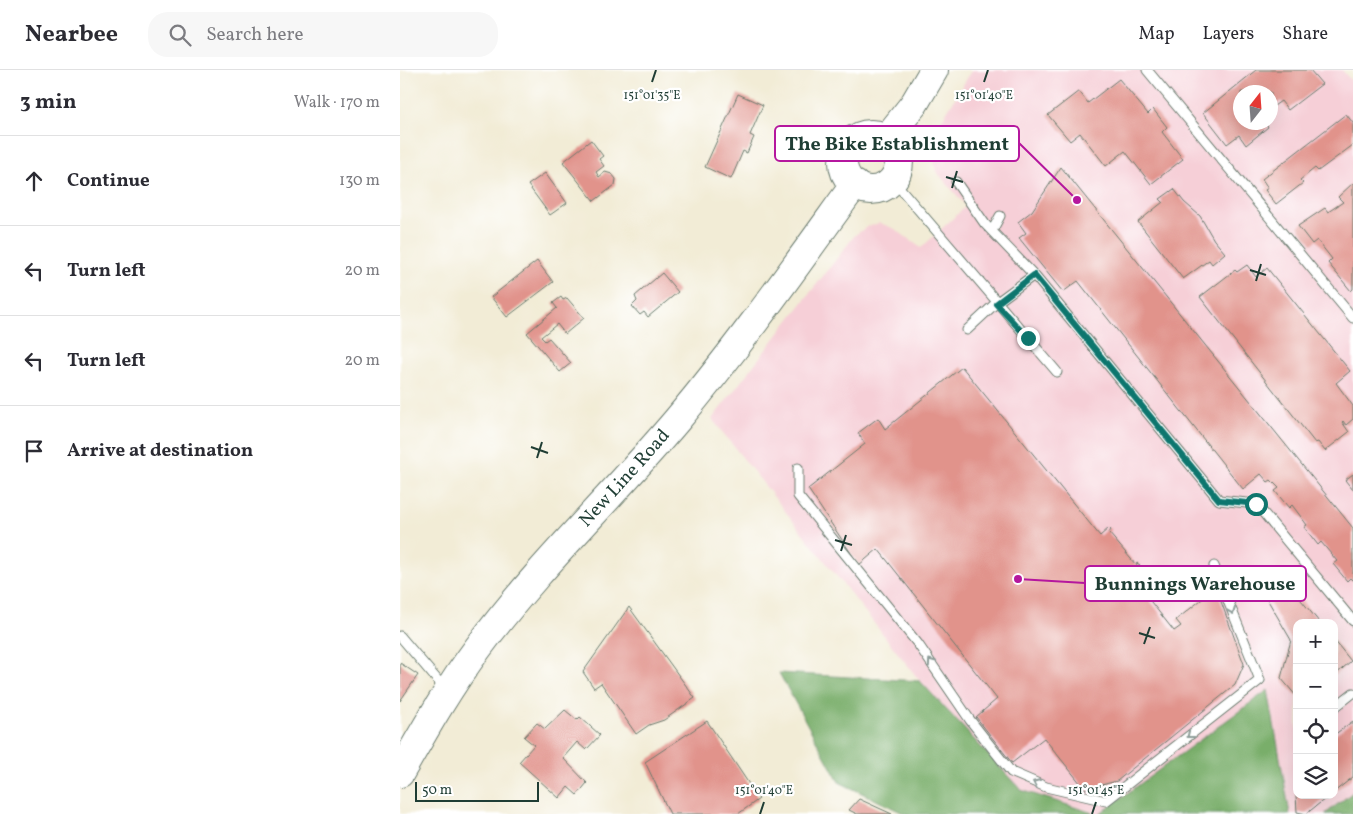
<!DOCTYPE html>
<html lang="en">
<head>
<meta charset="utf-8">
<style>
	body { margin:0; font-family:Vollkorn,serif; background:#f7f7f7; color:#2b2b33 }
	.controls { position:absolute; right:15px; bottom:15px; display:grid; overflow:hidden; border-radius:10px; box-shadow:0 5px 20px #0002 }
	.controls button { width:45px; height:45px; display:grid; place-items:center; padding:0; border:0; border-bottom:1px solid #e1e1e2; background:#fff; color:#2b2b33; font:25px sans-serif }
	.compass { position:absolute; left:833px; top:15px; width:45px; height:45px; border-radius:50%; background:#fff; box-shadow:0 5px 20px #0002; rotate:17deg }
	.scale { position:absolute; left:15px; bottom:12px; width:124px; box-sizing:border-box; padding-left:5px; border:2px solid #1f3d34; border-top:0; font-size:14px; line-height:18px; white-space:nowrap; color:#1f3d34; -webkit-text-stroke:4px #fff; paint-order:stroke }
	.stop { position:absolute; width:15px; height:15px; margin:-11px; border:4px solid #0f766e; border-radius:50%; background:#fff }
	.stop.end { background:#0f766e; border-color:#fff; box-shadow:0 1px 5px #0008 }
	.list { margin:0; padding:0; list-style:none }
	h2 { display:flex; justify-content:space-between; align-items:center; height:65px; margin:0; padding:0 20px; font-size:21px }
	h2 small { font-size:16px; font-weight:400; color:#7c7c81 }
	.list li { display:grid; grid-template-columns:32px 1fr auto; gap:15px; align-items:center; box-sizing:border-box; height:90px; padding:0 20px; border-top:1px solid #e1e1e2 }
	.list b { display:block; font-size:19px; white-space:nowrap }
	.list em { font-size:16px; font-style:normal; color:#7c7c81 }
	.icon { flex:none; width:28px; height:28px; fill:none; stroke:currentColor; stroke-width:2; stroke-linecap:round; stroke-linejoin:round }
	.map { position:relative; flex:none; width:953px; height:744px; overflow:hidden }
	header { display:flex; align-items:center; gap:30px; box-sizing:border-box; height:70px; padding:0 25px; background:#fff; border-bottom:1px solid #e1e1e2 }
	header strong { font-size:24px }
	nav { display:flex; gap:28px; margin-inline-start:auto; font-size:18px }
	.search { width:350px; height:45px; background:#f7f7f7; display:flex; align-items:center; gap:12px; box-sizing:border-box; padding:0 18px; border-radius:20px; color:#7c7c81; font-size:19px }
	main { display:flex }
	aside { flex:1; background:#fff }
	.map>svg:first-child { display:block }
</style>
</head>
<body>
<header>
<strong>Nearbee</strong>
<div class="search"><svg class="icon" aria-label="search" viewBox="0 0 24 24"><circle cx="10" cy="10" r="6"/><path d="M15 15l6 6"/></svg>Search here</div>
<nav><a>Map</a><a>Layers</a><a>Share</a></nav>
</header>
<main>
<aside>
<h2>3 min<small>Walk · 170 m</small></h2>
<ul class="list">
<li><svg class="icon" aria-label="ahead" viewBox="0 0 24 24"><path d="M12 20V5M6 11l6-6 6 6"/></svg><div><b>Continue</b></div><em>130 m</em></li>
<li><svg class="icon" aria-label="left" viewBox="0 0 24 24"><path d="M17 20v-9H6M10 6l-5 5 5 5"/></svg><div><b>Turn left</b></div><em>20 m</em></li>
<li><svg class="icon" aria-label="left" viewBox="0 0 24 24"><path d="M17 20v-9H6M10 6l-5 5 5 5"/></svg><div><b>Turn left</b></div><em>20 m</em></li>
<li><svg class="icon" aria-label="arrive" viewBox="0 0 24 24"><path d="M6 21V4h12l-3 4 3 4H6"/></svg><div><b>Arrive at destination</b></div></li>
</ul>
</aside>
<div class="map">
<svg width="953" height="744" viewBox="0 0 953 744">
	<rect width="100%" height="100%" fill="#fff"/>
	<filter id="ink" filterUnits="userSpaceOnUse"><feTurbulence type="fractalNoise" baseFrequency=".02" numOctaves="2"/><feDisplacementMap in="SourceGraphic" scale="10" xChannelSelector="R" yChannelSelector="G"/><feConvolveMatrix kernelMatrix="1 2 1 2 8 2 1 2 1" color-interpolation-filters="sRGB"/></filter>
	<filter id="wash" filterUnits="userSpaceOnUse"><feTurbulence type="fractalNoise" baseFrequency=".0096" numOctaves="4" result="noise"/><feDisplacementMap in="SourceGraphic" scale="20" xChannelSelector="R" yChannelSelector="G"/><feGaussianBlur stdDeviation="1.12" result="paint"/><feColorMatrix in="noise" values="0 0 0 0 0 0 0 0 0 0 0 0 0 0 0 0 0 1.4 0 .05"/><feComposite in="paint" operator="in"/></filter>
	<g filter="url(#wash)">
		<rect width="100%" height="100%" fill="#f2ecd6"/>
		<path fill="#f6cfd7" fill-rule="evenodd" d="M572 0H942L953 13V722L925 744H890L868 620 699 744 621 720 520 611 312 349 455 165 468 156 480 153 495 159 521 178 566 136 536 101 533 87 540 53ZM841 22H871V52H841ZM897 553H934V725H897Z"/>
		<path fill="#79ae6b" stroke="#4c7650" d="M379 603 520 611 621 720 696 744H505L439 712Z
			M868 620 890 744H699Z
			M953 722V744H925Z"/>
		<g id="blocks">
			<path fill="#e1938b" d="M856 0H910L922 14 888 40 881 31 871 38V22H841V52H864L868 57 846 75 839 65 827 74 803 43Z
				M719 9 748 44 753 39 767 57 762 62 783 89 751 114 725 81 706 96 680 63 670 71 648 45 679 21 688 33Z
				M338 24 363 35 350 65 354 67 347 83 343 81 331 109 305 97Z
				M946 44 953 53V75L918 101 915 98 900 110 903 113 876 134 865 120 868 118 862 109Z
				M191 70 203 86 199 89 204 96 196 102 199 107 205 102 212 104 216 109 215 115 194 131 163 92Z
				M661 97 953 458V511L950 508 947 511 933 494 937 491 921 472 918 475 904 457 907 455 892 435 889 438 875 421 879 418 871 410 868 412 861 404 843 419 678 211 663 222 619 168 626 163 618 152 632 141Z
				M145 103 167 133 150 145 128 115Z
				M953 113V219L951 221 928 193 932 189 917 170 912 174 898 156 925 138 928 142 943 132 938 127Z
				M774 119 784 132 800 146 814 170 825 183 812 194 809 190 783 209 738 152 763 132 760 129Z
				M137 191 153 212 107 247 91 227Z
				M847 195 856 207 867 198 950 301 936 313 953 336V349L946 355 943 351 942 352 949 362 925 381 918 372 915 373 800 227 835 200 837 202Z
				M262 203 278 222 248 247 244 242 240 245 232 236 237 231 235 226Z
				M161 227 163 230 167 228 184 248 165 264 157 254 141 267 145 271 149 268 171 293 160 302 127 263 157 238 153 233Z
				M562 297 700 466 709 458 711 460 709 463 736 495 737 493 740 495 728 503 774 561 781 556 776 550 816 518 844 594 835 615 717 711 685 719 644 668 612 693 576 647 597 629 478 479 459 495 408 419 465 374 458 363 478 348 485 359Z
				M953 404V420L945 410Z
				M882 507 920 553H897V627L881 608 891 570 863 522Z
				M229 537 295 628 264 650 249 655 236 664 201 613 194 618 183 602Z
				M934 570 951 591 934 606Z
				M0 593 18 605 0 631Z
				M165 640 177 650 180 647 200 665 186 680 177 672 163 688 187 713 177 725 168 717 159 728 119 692 134 675 124 667 137 653 145 659Z
				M307 651 359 729 338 744H270L245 692Z
				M953 651V707L934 722V665Z
				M896 725H930L906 744 897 742Z
				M459 729 492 744H457L449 740Z"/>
		</g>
	</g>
	<g filter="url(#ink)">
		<use href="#blocks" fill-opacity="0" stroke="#697a6d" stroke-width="1"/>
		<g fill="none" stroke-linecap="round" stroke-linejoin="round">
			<defs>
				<path id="lane" d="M747 0 953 248
					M493 110 657 302
					M556 112 585 154 634 205
					M592 161 600 146
					M567 260 596 233 634 205 819 430 856 434 953 551
					M398 398V426L518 574 570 650 611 702 646 717 706 731 860 610 814 496
					M0 566 45 619
					M934 638 953 623"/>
				<g id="primary">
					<circle cx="471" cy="92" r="28"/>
					<path d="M487 68 514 34 534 0"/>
					<path id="s1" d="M0 703C24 661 48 618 78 578 138 497 212 427 277 350 340 275 397 194 455 114"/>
				</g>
			</defs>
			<use href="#lane" stroke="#697a6d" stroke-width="11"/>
			<use href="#primary" stroke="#697a6d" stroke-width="30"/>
			<use href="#lane" stroke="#fff" stroke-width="9"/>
			<use href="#primary" stroke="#fff" stroke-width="28"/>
		</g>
		<defs><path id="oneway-chevron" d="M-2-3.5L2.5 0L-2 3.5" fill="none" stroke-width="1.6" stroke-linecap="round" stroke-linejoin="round" transform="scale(1.25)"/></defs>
		<g stroke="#8f9e9a">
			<use href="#oneway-chevron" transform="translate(832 541) rotate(68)"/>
			<use href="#oneway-chevron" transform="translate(531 592) rotate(-125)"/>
			<use href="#oneway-chevron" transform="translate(790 665) rotate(142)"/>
			<use href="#oneway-chevron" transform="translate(636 713) rotate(-156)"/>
		</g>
	</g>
	<g fill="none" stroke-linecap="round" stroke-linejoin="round" filter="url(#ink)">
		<path stroke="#0f766e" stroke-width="6" d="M628 268 596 234 634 205 819 430 856 434"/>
	</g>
	<path fill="none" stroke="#1f3d34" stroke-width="2" d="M252 12 256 0M584 12 588 0M546 107 563 112M552 118 557 101M850 200 866 205M856 211 861 194M131 377 148 383M137 388 142 372M435 470 452 475M441 481 446 465M739 563 755 568M744 574 750 557M360 744 364 732M692 744 696 732"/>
	<g text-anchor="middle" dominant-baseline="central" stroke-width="4.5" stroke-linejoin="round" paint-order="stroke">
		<g font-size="19" fill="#1f3d34" stroke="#fff">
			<text stroke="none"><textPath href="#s1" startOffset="372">New Line Road</textPath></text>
		</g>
	</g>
	<g font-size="12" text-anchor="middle" fill="#1f3d34" stroke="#fff" stroke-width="4.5" stroke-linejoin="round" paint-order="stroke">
		<text x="252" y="29">151°01'35"E</text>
		<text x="584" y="29">151°01'40"E</text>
		<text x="364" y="724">151°01'40"E</text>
		<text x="696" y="724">151°01'45"E</text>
	</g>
	<path fill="none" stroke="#b5179e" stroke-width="2" d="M677 130L619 73M618 509L685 513"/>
	<g fill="#b5179e" stroke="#fff" stroke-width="2">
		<circle cx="677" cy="130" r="5"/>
		<circle cx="618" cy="509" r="5"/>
	</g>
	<g fill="#fff" stroke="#b5179e" stroke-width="2">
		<rect x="375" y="56" width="244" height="35" rx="5"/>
		<rect x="685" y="496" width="221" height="35" rx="5"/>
	</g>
	<g font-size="20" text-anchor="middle" font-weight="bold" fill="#1f3d34">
		<text x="497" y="80">The Bike Establishment</text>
		<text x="795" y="520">Bunnings Warehouse</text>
	</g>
</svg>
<div class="controls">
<button>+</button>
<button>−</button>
<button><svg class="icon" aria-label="locate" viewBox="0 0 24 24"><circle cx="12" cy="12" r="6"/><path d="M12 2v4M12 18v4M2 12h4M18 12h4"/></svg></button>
<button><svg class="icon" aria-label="layers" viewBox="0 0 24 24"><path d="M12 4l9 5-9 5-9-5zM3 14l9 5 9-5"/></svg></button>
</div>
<svg class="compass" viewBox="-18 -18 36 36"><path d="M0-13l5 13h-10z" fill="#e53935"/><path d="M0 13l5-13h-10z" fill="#7c7c81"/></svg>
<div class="scale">50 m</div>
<div class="stop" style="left:856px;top:434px"></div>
<div class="stop end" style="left:628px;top:268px"></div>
</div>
</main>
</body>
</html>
